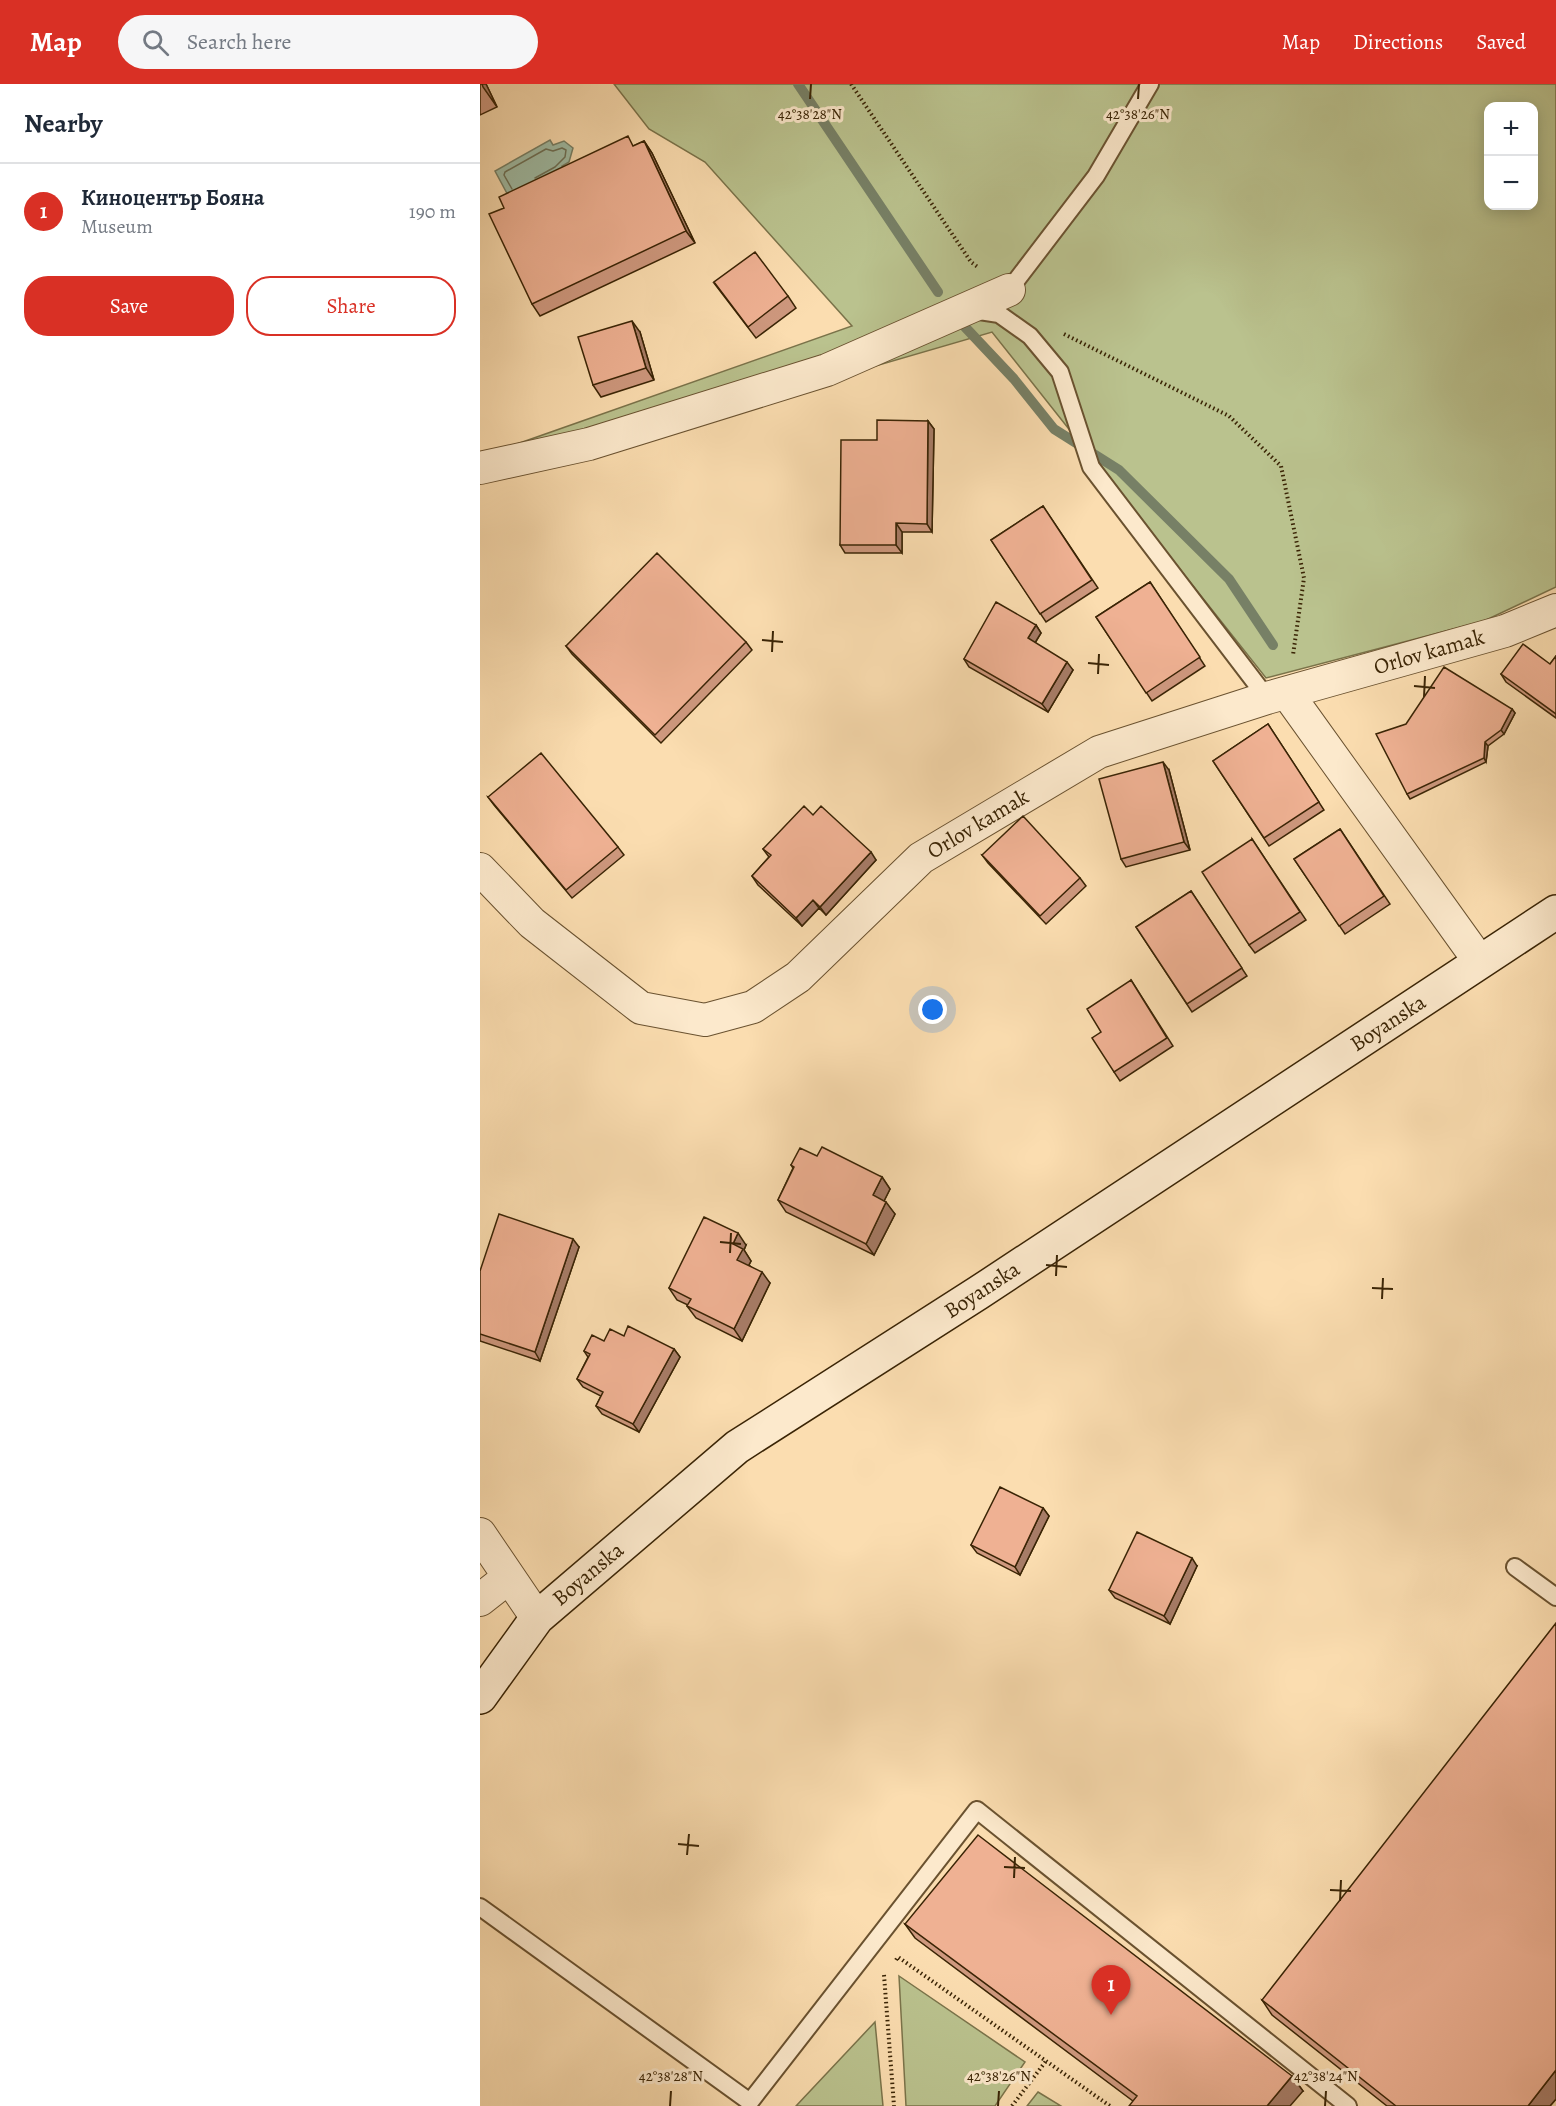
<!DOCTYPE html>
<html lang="en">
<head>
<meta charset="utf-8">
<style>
	body { margin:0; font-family:Alegreya,serif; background:#f6f6f7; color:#1f2937 }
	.controls { position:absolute; right:18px; top:18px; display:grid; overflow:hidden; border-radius:12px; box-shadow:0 3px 15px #0003 }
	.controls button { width:54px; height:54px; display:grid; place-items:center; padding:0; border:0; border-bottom:2px solid #e0e1e3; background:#fff; color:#1f2937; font:30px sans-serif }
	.you { position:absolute; left:453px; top:926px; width:21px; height:21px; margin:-15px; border:4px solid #fff; border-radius:50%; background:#1a73e8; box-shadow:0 0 0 9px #1a73e833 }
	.badge { display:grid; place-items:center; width:39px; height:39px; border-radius:50%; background:#d93025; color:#fff; font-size:20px; font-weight:700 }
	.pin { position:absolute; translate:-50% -50px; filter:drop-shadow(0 2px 3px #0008) }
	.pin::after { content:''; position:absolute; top:32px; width:21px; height:18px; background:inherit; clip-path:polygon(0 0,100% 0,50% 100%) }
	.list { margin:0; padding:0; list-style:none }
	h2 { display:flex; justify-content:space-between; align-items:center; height:78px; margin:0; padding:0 24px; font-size:26px }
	h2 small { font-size:20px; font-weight:400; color:#747a83 }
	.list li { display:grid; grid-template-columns:39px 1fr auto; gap:18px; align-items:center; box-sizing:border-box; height:96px; padding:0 24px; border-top:2px solid #e0e1e3 }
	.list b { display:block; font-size:22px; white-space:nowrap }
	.list p { margin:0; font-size:20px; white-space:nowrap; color:#747a83 }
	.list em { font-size:20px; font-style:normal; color:#747a83 }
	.actions { display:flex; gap:12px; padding:18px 24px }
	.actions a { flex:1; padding:14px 0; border:2px solid #d93025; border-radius:24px; text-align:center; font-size:21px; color:#d93025 }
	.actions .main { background:#d93025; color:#fff }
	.icon { flex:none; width:33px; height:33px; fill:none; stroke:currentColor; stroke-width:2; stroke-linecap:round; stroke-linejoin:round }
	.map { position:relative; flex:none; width:1076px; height:2022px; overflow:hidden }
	header { display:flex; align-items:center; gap:36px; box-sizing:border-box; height:84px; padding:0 30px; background:#d93025; color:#fff }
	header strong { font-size:28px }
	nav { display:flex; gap:33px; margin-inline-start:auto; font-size:21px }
	.search { width:420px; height:54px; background:#f6f6f7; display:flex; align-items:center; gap:15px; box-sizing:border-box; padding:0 21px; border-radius:33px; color:#747a83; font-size:22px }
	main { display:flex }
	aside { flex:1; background:#fff }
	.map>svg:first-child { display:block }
</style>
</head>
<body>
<header>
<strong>Map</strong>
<div class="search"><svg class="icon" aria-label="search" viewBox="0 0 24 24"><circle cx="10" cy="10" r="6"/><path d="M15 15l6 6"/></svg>Search here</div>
<nav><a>Map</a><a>Directions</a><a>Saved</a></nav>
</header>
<main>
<aside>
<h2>Nearby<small></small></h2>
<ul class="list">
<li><span class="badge">1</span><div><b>Киноцентър Бояна</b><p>Museum</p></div><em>190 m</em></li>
</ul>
<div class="actions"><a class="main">Save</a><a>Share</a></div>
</aside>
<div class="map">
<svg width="1076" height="2022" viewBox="0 0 1076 2022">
	<rect width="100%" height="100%" fill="#fbddb0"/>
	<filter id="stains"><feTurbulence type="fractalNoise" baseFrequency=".00333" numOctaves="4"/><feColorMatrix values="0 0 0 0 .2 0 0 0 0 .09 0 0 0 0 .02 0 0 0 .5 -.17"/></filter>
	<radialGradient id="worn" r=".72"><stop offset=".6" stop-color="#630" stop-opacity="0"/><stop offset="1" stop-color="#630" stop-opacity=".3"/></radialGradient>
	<path fill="#bac28e" stroke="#7a734a" stroke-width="1.5" fill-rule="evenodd" d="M134 0H1076V503L1004 537 786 594 512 248 0 397V373L372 242 225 78 169 45ZM1008 22H1054V122H1008Z
		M419 1892 545 1978 515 2022H426Z
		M395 1938 403 2022H316Z
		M558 2008 581 2022H547Z"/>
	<path fill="#a0bda6" stroke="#778066" stroke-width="1.5" d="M70 56 73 61 84 57 93 64 89 78 82 82 83 85 30 115 15 87Z"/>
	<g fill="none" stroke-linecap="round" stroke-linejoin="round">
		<path stroke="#6d7056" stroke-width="1.5" d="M32 105 24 91 25 88 66 65 73 67 82 64 86 66 85 73 75 83 55 94"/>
		<path stroke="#778066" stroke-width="10" d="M318 0 458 208
			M485 243 534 295 574 345 639 386 749 495 793 561"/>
		<defs>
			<path id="lane" d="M529 206 616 92 670 0
				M493 226 519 230 550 252 580 288 611 383 787 614
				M1035 1483 1076 1513
				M0 1823 270 2018 497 1726 868 2022"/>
			<path id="street" d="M0 384 109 360 347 286 529 206
				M807 609 1000 878
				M0 785 52 839 161 924 225 936 273 923 318 893 441 774 619 668 787 614 1025 547 1076 526
				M0 1450 57 1534
				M0 1516 29 1493"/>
			<path id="secondary" d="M0 1613 57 1534 257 1363 498 1209 1076 828"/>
		</defs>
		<use href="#lane" stroke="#6a5230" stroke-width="20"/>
		<use href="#street" stroke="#6a5230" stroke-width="34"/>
		<use href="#secondary" stroke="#3a2405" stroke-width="36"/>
		<path stroke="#3a2405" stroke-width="4" stroke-dasharray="1.5 3" stroke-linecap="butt" d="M371 0 491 178 499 184
			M584 250 749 332 801 382 824 494 813 571
			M416 1876 418 1873 630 2022
			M404 1891 414 2022
			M532 2022 566 1977"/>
		<use href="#lane" stroke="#fce9cc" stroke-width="16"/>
		<use href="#street" stroke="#fce9cc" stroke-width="32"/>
		<use href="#secondary" stroke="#fce9cc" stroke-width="33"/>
	</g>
	<path fill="#ce987e" stroke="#3a2405" stroke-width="1.5" d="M0 0H6L17 23 0 31Z
		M164 57 172 69 215 159 60 232 52 220 24 124Z
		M234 199 308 212 316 224 276 254Z
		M160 248 174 296 121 313 113 301Z
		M448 337 454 345 452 448H422V469H365L360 461 397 356Z
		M563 422 618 504 566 538 511 456Z
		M670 498 725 582 672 617 616 533Z
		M556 541 561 549 555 559 593 586 568 628 489 583 484 575Z
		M266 558 272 566 181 659 92 570 86 562Z
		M1076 572V634L1026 598 1021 590 1070 580Z
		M1032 625 1035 629 1024 650 1008 662 1006 678 930 715 927 710Z
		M788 640 844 726 789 762 733 677Z
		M689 686 710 766 646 783 641 775Z
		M8 713 138 763 144 771 92 814 14 721Z
		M333 731 396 776 346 831 339 824 322 842 278 801 272 792 289 773 283 765Z
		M860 745 910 820 865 850 814 775Z
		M772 755 826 836 775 869 769 861Z
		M502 771 600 794 606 802 566 840 508 779Z
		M711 807 767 892 712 928 656 843Z
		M651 896 693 962 640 997 634 988 621 948Z
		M337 1072 402 1093 410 1105 404 1117 415 1130 394 1171 306 1128 298 1116 313 1084 311 1081Z
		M266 1161 264 1166 271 1177 269 1181 290 1199 262 1257 216 1234 207 1222 208 1221 197 1216 189 1204Z
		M99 1163 60 1277 0 1257V1187Z
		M144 1252 194 1265 200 1273 159 1348 122 1330 116 1322 121 1312 103 1303 97 1295 108 1273 104 1267 124 1257Z
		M563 1424 569 1432 540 1491 497 1469 491 1461Z
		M717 1482 690 1540 635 1514 629 1506Z
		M425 1840 812 1992 823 2007 653 2017 435 1854Z
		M782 1916 1076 2015 1070 2022H907L792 1931Z"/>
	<path fill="#a77c67" stroke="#3a2405" stroke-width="1.5" d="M2 0H6L17 23 3 3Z
		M164 57 172 69 215 159 206 147Z
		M152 237 160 248 174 296 166 284Z
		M448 337 454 345 452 448 447 440Z
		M416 439 422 448V469L416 461Z
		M556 541 561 549 553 562 548 554Z
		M587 578 593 586 568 628 562 620Z
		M1032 625 1035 629 1024 650 1021 646Z
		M1005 658 1008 662 1006 678 1004 674Z
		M683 678 689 686 710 766 704 758Z
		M391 768 396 776 346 831 340 823Z
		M333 816 339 824 322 842 316 834Z
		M402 1093 410 1105 401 1123 393 1111Z
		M406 1118 415 1130 394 1171 386 1160Z
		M258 1149 266 1161 264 1166 271 1177 265 1188 257 1176 253 1160Z
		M93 1155 99 1163 60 1277 55 1268Z
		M282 1188 290 1199 262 1257 254 1245Z
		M194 1265 200 1273 159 1348 153 1340Z
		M563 1424 569 1432 540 1491 535 1483Z
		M712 1474 717 1482 690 1540 684 1532Z
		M1076 1986V2015L1070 2022H1048Z
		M812 1992 823 2007 810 2022H787Z"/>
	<path fill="#efb193" stroke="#3a2405" stroke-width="1.5" d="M148 52 153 62 164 57 206 147 52 220 9 130 24 124 19 113Z
		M275 168 308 212 268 243 234 198Z
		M152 237 166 284 113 301 98 253Z
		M397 336 448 337 447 440 416 439V461H360L361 356H397Z
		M563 422 612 496 560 530 511 456Z
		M177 469 266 558 175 651 86 562Z
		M670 498 720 573 666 609 616 533Z
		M516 518 556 541 548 554 587 578 562 620 484 575Z
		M1043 560 1070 580 1076 572V630L1021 590Z
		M964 583 1032 625 1021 646 1005 658 1004 674 927 710 896 650 926 640Z
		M788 640 839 718 784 754 733 677Z
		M61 669 138 763 86 806 8 713Z
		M683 678 704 758 641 775 619 695Z
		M324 722 333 731 341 722 391 768 340 823 333 816 316 834 272 792 291 771 283 765Z
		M543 732 600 794 560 832 502 771Z
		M860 745 904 812 859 842 814 775Z
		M772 755 820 828 769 861 722 788Z
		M711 807 762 884 707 920 656 843Z
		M651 896 687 954 634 988 612 954 621 948 607 925Z
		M342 1063 402 1093 393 1111 406 1118 386 1160 298 1116 314 1083 311 1081 320 1064 337 1072Z
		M19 1130 93 1155 55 1268 0 1250V1187Z
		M224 1133 258 1149 253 1160 263 1165 257 1176 282 1188 254 1245 207 1222 211 1215 189 1204Z
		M148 1242 194 1265 153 1340 116 1322 123 1308 97 1295 110 1270 104 1267 112 1251 124 1257 130 1245 144 1252Z
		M520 1403 563 1424 535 1483 491 1461Z
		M657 1448 712 1474 684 1532 629 1506Z
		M1076 1539V1986L1048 2022H916L782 1916Z
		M498 1751 812 1992 787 2022H649L657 2012 425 1840Z"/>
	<path fill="none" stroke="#3a2405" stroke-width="2" d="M330 15 331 0M658 15 659 0M282 556 303 558M292 568 293 547M608 579 629 581M618 590 619 570M934 602 955 604M944 613 945 592M240 1158 261 1160M250 1169 251 1149M566 1181 587 1183M576 1192 577 1171M892 1204 913 1205M902 1215 903 1194M198 1760 219 1762M207 1771 209 1750M524 1783 545 1784M534 1794 535 1773M850 1806 871 1807M860 1817 861 1796M190 2022 191 2007M518 2022 519 2007M845 2022 846 2007"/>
	<g text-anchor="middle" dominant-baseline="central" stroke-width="6" stroke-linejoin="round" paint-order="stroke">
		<g font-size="22" fill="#3a2405" stroke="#fce9cc">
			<text transform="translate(949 568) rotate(-16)">Orlov kamak</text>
			<text transform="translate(498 740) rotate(-31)">Orlov kamak</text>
			<text transform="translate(908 939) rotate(-33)">Boyanska</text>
			<text transform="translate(502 1206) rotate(-33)">Boyanska</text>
			<text transform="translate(108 1490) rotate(-40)">Boyanska</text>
		</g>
	</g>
	<g font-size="15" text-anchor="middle" fill="#3a2405" stroke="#fce9cc" stroke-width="6" stroke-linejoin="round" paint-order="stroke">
		<text x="330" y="35">42°38'28"N</text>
		<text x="658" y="35">42°38'26"N</text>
		<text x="191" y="1997">42°38'28"N</text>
		<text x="519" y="1997">42°38'26"N</text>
		<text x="846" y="1997">42°38'24"N</text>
	</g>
	<rect width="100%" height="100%" filter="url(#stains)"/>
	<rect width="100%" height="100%" fill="url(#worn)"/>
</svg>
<div class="controls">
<button>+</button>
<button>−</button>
</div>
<div class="you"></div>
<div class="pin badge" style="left:631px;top:1931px">1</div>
</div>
</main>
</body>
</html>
